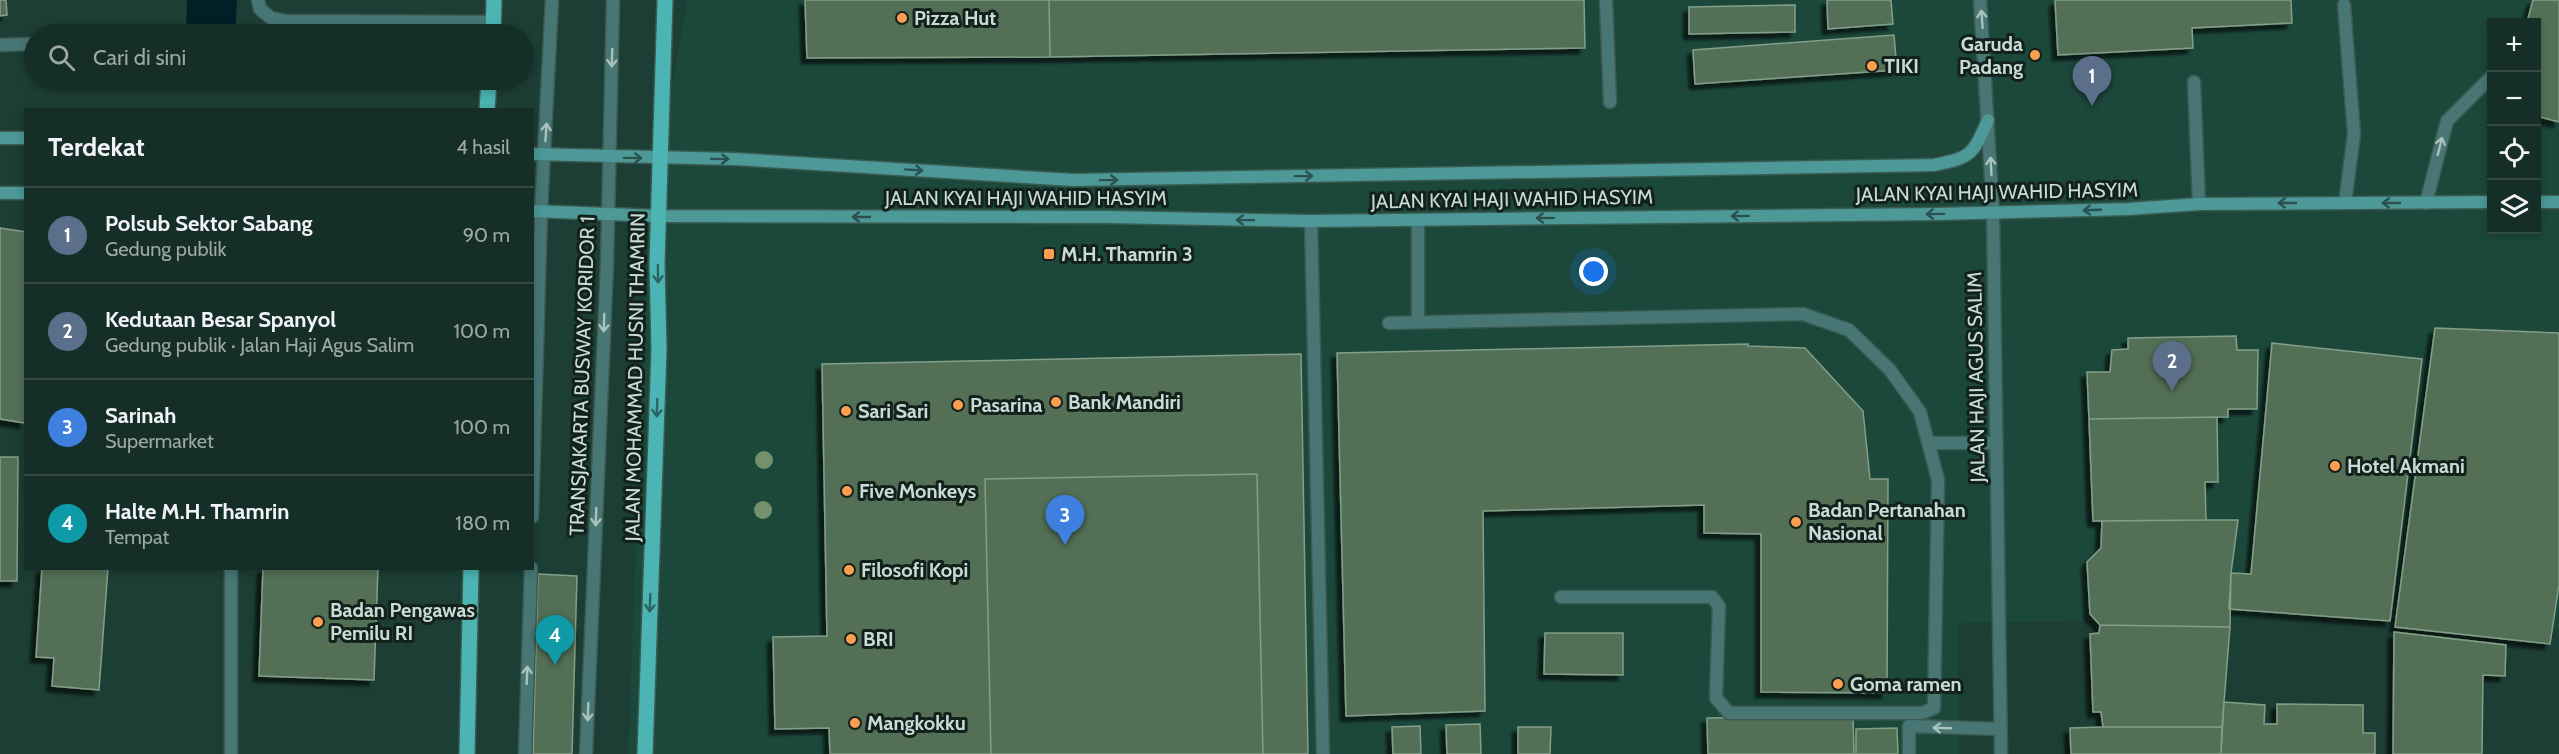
<!DOCTYPE html>
<html lang="id">
<head>
<meta charset="utf-8">
<style>
	body { margin:0; font-family:Cabin,sans-serif; background:#1e362f; color:#f1f3f6 }
	.controls { position:absolute; right:18px; top:18px; display:grid; overflow:hidden; border-radius:0px; box-shadow:0 3px 9px #0003 }
	.controls button { width:54px; height:54px; display:grid; place-items:center; padding:0; border:0; border-bottom:2px solid #344a44; background:#152e27; color:#f1f3f6; font:30px sans-serif }
	.you { position:absolute; left:1594px; top:272px; width:21px; height:21px; margin:-15px; border:4px solid #fff; border-radius:50%; background:#1a73e8; box-shadow:0 0 0 9px #1a73e833 }
	.badge { display:grid; place-items:center; width:39px; height:39px; border-radius:50%; background:#95b2f1; color:#fff; font-size:20px; font-weight:700 }
	.pin { position:absolute; translate:-50% -50px; filter:drop-shadow(0 2px 3px #0008) }
	.pin::after { content:''; position:absolute; top:32px; width:21px; height:18px; background:inherit; clip-path:polygon(0 0,100% 0,50% 100%) }
	.list { margin:0; padding:0; list-style:none }
	h2 { display:flex; justify-content:space-between; align-items:center; height:78px; margin:0; padding:0 24px; font-size:26px }
	h2 small { font-size:20px; font-weight:400; color:#9da8a7 }
	.list li { display:grid; grid-template-columns:39px 1fr auto; gap:18px; align-items:center; box-sizing:border-box; height:96px; padding:0 24px; border-top:2px solid #344a44 }
	.list b { display:block; font-size:22px; white-space:nowrap }
	.list p { margin:0; font-size:20px; white-space:nowrap; color:#9da8a7 }
	.list em { font-size:20px; font-style:normal; color:#9da8a7 }
	.icon { flex:none; width:33px; height:33px; fill:none; stroke:currentColor; stroke-width:2; stroke-linecap:round; stroke-linejoin:round }
	.map { position:relative; flex:none; width:2559px; height:754px; overflow:hidden }
	.search { position:absolute; background:#152e27; box-shadow:0 3px 9px #0003; left:24px; top:24px; width:510px; height:66px; display:flex; align-items:center; gap:15px; box-sizing:border-box; padding:0 21px; border-radius:33px; color:#9da8a7; font-size:22px }
	.panel { position:absolute; background:#152e27; box-shadow:0 3px 9px #0003; left:24px; top:108px; width:510px; height:462px; border-radius:0px }
	.map>svg:first-child { display:block }
</style>
</head>
<body>
<div class="map">
<svg width="2559" height="754" viewBox="0 0 2559 754">
	<defs>
		<filter id="shadow"><feDropShadow dx="-5.5" dy="5.5" stdDeviation="1.5" flood-color="#0009"/></filter>
	</defs>
	<rect width="100%" height="100%" fill="#1c3e34"/>
	<path fill="#1c483b" fill-rule="evenodd" d="M687 0H2559V629L2407 616 1958 623 1959 754H628L648 224ZM2492 22H2536V230H2492Z"/>
	<path fill="#001f27" d="M187 0H237L235 34H186Z"/>
	<path fill="#527057" stroke="#849f88" stroke-width="1.5" filter="url(#shadow)" d="M0 0H6L7 15 0 16Z
		M805 0H1049L1050 57 807 58Z
		M1049 0H1584L1585 48 1050 57Z
		M1827 0H1891L1893 24 1828 29Z
		M2055 0H2291L2292 23 2192 28 2193 48 2058 55Z
		M2533 0H2559V122L2536 116V22H2527Z
		M1795 5V32L1689 34V7Z
		M1894 35 1897 70 1695 84 1693 50Z
		M0 228 26 232 25 423 0 419Z
		M2435 328 2559 333V585L2550 644 2395 627Z
		M2236 336 2237 350H2258L2257 409H2228V417L2089 419 2087 372H2110L2112 350 2128 349V338Z
		M2272 343 2422 359 2390 621 2229 609 2231 573 2251 574Z
		M1748 344V346L1805 348 1863 411 1870 479H1888L1887 693 1761 692V534L1704 533V505L1483 511 1485 711 1346 716 1337 353Z
		M1301 354 1308 754H830L829 728 775 729 773 637 827 636 822 364Z
		M2217 417 2218 482H2205L2206 520 2093 521 2089 419Z
		M0 457H18L17 581H0Z
		M1257 474 1263 754H991L985 479Z
		M2206 520H2238L2231 573 2230 627 2100 625 2090 614 2087 562 2101 548 2102 521Z
		M42 568H108L99 690 52 686 54 658 36 657Z
		M263 568H378L374 680 259 676Z
		M538 574 577 576 572 754H533Z
		M2100 625 2230 627 2222 727H2103L2101 712H2093L2090 634 2099 633Z
		M2394 632 2506 645 2505 676 2483 675 2482 754H2393Z
		M1545 633H1623V675L1544 674Z
		M2224 702 2265 705 2264 724H2277V704L2363 705V733H2375V754H2221Z
		M1853 716 1854 754H1708L1707 718Z
		M1480 724 1481 754H1447L1446 725Z
		M1420 726 1421 754H1393L1392 727Z
		M1518 727H1551L1550 754H1518Z
		M2103 727H2222L2221 754H2071L2070 728Z
		M1897 728 1898 754H1856V729Z"/>
	<g fill="none" stroke-linecap="round" stroke-linejoin="round">
		<defs>
			<path id="service" d="M258 0 260 9 271 18 286 21 493 22
				M1606 0 1610 102
				M2344 5 2354 134 2345 203
				M0 45 34 44
				M2194 82 2199 204
				M2426 203 2447 121 2492 76
				M1311 221 1323 754
				M1418 322V220
				M1389 323 1803 314 1849 330 1890 370 1920 412 1938 480 1934 708 1922 713H1729L1716 698 1719 606 1712 597H1561
				M1929 443H1997
				M532 517 541 211 552 0
				M231 568V754
				M525 754 531 568
				M586 754 607 264 613 0
				M1909 754V726L2000 729"/>
			<path id="tertiary" d="M1980 0 1993 212 2001 754"/>
			<path id="secondary" d="M0 138H26
				M532 154 734 159 1073 180 1934 165C1973 157 1972 155 1988 120
				M0 193H26
				M2536 202H2559
				M532 211 659 216 1108 217 1311 221 1936 214 2128 209 2199 204 2492 202"/>
			<path id="primary" d="M493 34 494 0
				M487 110 489 80
				M467 754 471 568
				M645 754 659 349 657 264 665 0"/>
		</defs>
		<use href="#service" stroke="#3b5a51" stroke-width="15"/>
		<use href="#tertiary" stroke="#3b5a51" stroke-width="15"/>
		<use href="#secondary" stroke="#3b5a51" stroke-width="15"/>
		<use href="#primary" stroke="#3b5a51" stroke-width="18"/>
		<use href="#service" stroke="#487675" stroke-width="12"/>
		<use href="#tertiary" stroke="#487675" stroke-width="12"/>
		<use href="#secondary" stroke="#4c9998" stroke-width="12"/>
		<use href="#primary" stroke="#4cb4b3" stroke-width="15"/>
	</g>
	<g fill="#74906c">
		<circle cx="764" cy="460" r="9"/>
		<circle cx="763" cy="510" r="9"/>
	</g>
	<defs><path id="oneway-shaft" d="M-6 0H5M1.5-3L5.5 0L1.5 3" fill="none" stroke-width="1.6" stroke-linecap="round" stroke-linejoin="round" transform="scale(1.5)"/></defs>
	<g stroke="#a8c2bc">
		<use href="#oneway-shaft" transform="translate(1982 19) rotate(-94)"/>
		<use href="#oneway-shaft" transform="translate(612 58) rotate(92)"/>
		<use href="#oneway-shaft" transform="translate(546 132) rotate(-86)"/>
		<use href="#oneway-shaft" transform="translate(2440 146) rotate(-76)"/>
		<use href="#oneway-shaft" transform="translate(1991 166) rotate(-93)"/>
		<use href="#oneway-shaft" transform="translate(604 323) rotate(92)"/>
		<use href="#oneway-shaft" transform="translate(596 517) rotate(92)"/>
		<use href="#oneway-shaft" transform="translate(527 675) rotate(-88)"/>
		<use href="#oneway-shaft" transform="translate(588 712) rotate(92)"/>
		<use href="#oneway-shaft" transform="translate(1942 728) rotate(-178)"/>
	</g>
	<g stroke="#2a514e">
		<use href="#oneway-shaft" transform="translate(633 158) rotate(1)"/>
		<use href="#oneway-shaft" transform="translate(720 159) rotate(1)"/>
		<use href="#oneway-shaft" transform="translate(914 170) rotate(4)"/>
		<use href="#oneway-shaft" transform="translate(1304 176) rotate(-1)"/>
		<use href="#oneway-shaft" transform="translate(1109 180) rotate(-1)"/>
		<use href="#oneway-shaft" transform="translate(2287 203) rotate(180)"/>
		<use href="#oneway-shaft" transform="translate(2391 203) rotate(180)"/>
		<use href="#oneway-shaft" transform="translate(2092 210) rotate(178)"/>
		<use href="#oneway-shaft" transform="translate(1935 214) rotate(179)"/>
		<use href="#oneway-shaft" transform="translate(1740 216) rotate(179)"/>
		<use href="#oneway-shaft" transform="translate(861 217) rotate(-180)"/>
		<use href="#oneway-shaft" transform="translate(1545 218) rotate(179)"/>
		<use href="#oneway-shaft" transform="translate(1245 220) rotate(-179)"/>
	</g>
	<g stroke="#2d6360">
		<use href="#oneway-shaft" transform="translate(658 274) rotate(89)"/>
		<use href="#oneway-shaft" transform="translate(657 408) rotate(92)"/>
		<use href="#oneway-shaft" transform="translate(650 603) rotate(92)"/>
	</g>
	<g fill="#fb9e50" stroke="#13211d" stroke-width="2">
		<circle cx="902" cy="18" r="6"/>
		<circle cx="2035" cy="55" r="6"/>
		<circle cx="1872" cy="66" r="6"/>
		<rect x="1043" y="248" width="12" height="12" rx="3"/>
		<circle cx="1056" cy="402" r="6"/>
		<circle cx="958" cy="405" r="6"/>
		<circle cx="846" cy="411" r="6"/>
		<circle cx="2335" cy="466" r="6"/>
		<circle cx="847" cy="491" r="6"/>
		<circle cx="1796" cy="522" r="6"/>
		<circle cx="849" cy="570" r="6"/>
		<circle cx="318" cy="622" r="6"/>
		<circle cx="851" cy="639" r="6"/>
		<circle cx="1838" cy="684" r="6"/>
		<circle cx="855" cy="723" r="6"/>
	</g>
	<g text-anchor="middle" dominant-baseline="central" stroke-width="6" stroke-linejoin="round" paint-order="stroke">
		<g font-size="20" font-weight="bold" fill="#c8dbd4" stroke="#13211d" text-anchor="start">
			<text x="914" y="18">Pizza Hut</text>
			<text x="2023" y="44" text-anchor="end">Garuda<tspan x="2023" dy="23">Padang</tspan></text>
			<text x="1884" y="66">TIKI</text>
			<text x="1061" y="254">M.H. Thamrin 3</text>
			<text x="1068" y="402">Bank Mandiri</text>
			<text x="970" y="405">Pasarina</text>
			<text x="858" y="411">Sari Sari</text>
			<text x="2347" y="466">Hotel Akmani</text>
			<text x="859" y="491">Five Monkeys</text>
			<text x="1808" y="510">Badan Pertanahan<tspan x="1808" dy="23">Nasional</tspan></text>
			<text x="861" y="570">Filosofi Kopi</text>
			<text x="330" y="610">Badan Pengawas<tspan x="330" dy="23">Pemilu RI</tspan></text>
			<text x="863" y="639">BRI</text>
			<text x="1850" y="684">Goma ramen</text>
			<text x="867" y="723">Mangkokku</text>
		</g>
		<g font-size="20" fill="#c8dbd4" stroke="#13211d">
			<text transform="translate(1997 192) rotate(-1)">JALAN KYAI HAJI WAHID HASYIM</text>
			<text x="1026" y="198">JALAN KYAI HAJI WAHID HASYIM</text>
			<text transform="translate(1512 199) rotate(-1)">JALAN KYAI HAJI WAHID HASYIM</text>
			<text transform="translate(582 376) rotate(-88)">TRANSJAKARTA BUSWAY KORIDOR 1</text>
			<text transform="translate(635 377) rotate(-89)">JALAN MOHAMMAD HUSNI THAMRIN</text>
			<text transform="translate(1976 377) rotate(-91)">JALAN HAJI AGUS SALIM</text>
		</g>
	</g>
</svg>
<div class="controls">
<button>+</button>
<button>−</button>
<button><svg class="icon" aria-label="locate" viewBox="0 0 24 24"><circle cx="12" cy="12" r="6"/><path d="M12 2v4M12 18v4M2 12h4M18 12h4"/></svg></button>
<button><svg class="icon" aria-label="layers" viewBox="0 0 24 24"><path d="M12 4l9 5-9 5-9-5zM3 14l9 5 9-5"/></svg></button>
</div>
<div class="you"></div>
<div class="pin badge" style="left:2092px;top:106px;background:#5c6f8a">1</div>
<div class="pin badge" style="left:2172px;top:391px;background:#5c6f8a">2</div>
<div class="pin badge" style="left:1065px;top:545px;background:#3f7fe0">3</div>
<div class="pin badge" style="left:555px;top:665px;background:#0f9aa8">4</div>
<div class="search"><svg class="icon" aria-label="search" viewBox="0 0 24 24"><circle cx="10" cy="10" r="6"/><path d="M15 15l6 6"/></svg>Cari di sini</div>
<section class="panel">
<h2>Terdekat<small>4 hasil</small></h2>
<ul class="list">
<li><span class="badge" style="background:#5c6f8a">1</span><div><b>Polsub Sektor Sabang</b><p>Gedung publik</p></div><em>90 m</em></li>
<li><span class="badge" style="background:#5c6f8a">2</span><div><b>Kedutaan Besar Spanyol</b><p>Gedung publik · Jalan Haji Agus Salim</p></div><em>100 m</em></li>
<li><span class="badge" style="background:#3f7fe0">3</span><div><b>Sarinah</b><p>Supermarket</p></div><em>100 m</em></li>
<li><span class="badge" style="background:#0f9aa8">4</span><div><b>Halte M.H. Thamrin</b><p>Tempat</p></div><em>180 m</em></li>
</ul>
</section>
</div>
</body>
</html>
